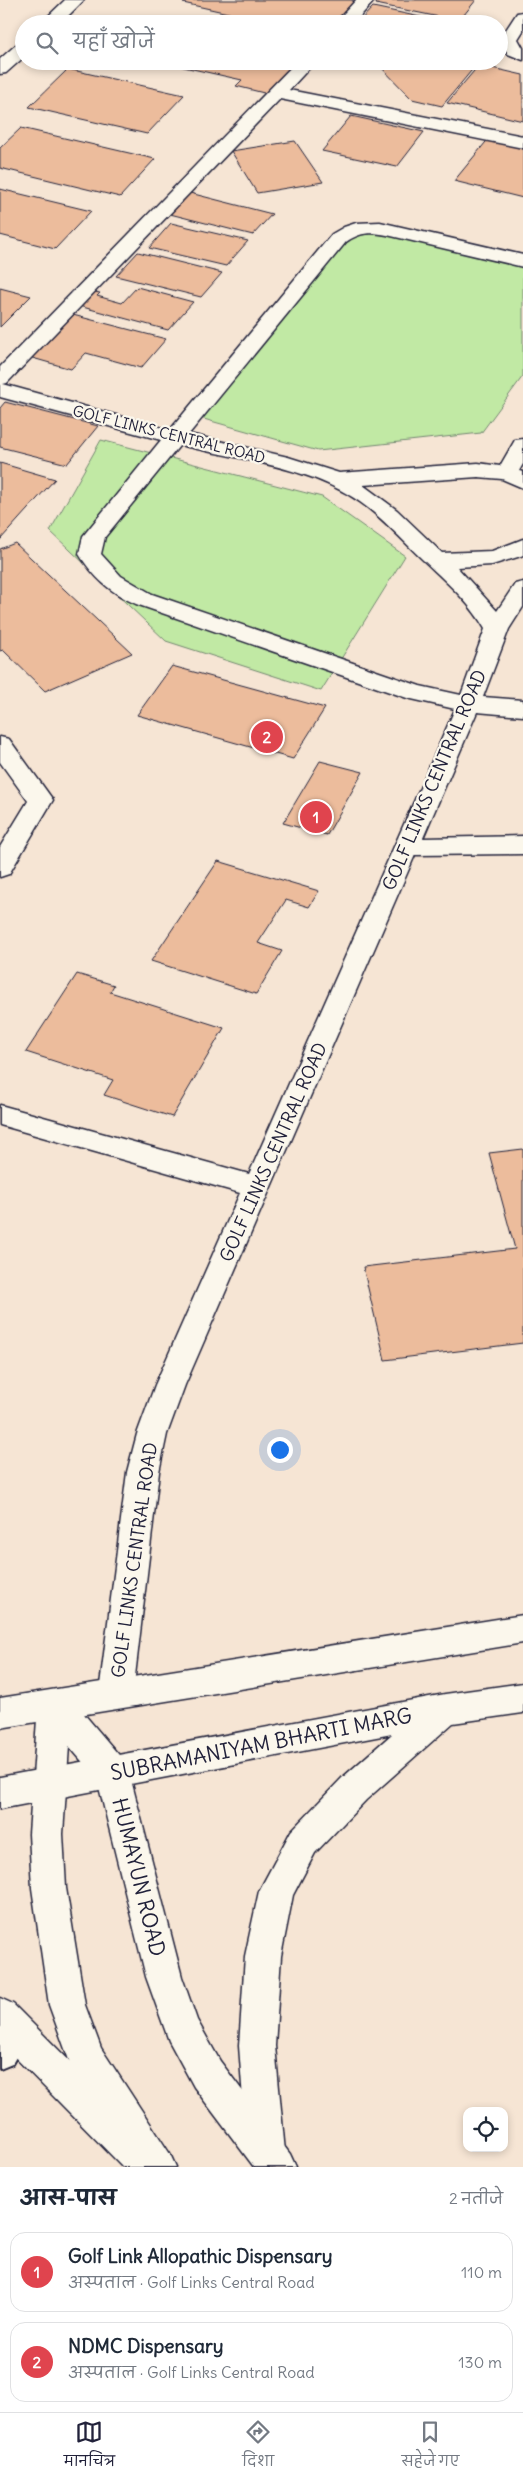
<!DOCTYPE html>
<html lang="hi">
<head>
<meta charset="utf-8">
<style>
	body { margin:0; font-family:Delius,"Playpen Sans Deva",sans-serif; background:#f6f6f7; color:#1f2937 }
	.controls { position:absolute; right:15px; bottom:15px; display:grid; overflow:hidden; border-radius:10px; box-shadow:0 2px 8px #0003 }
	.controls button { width:45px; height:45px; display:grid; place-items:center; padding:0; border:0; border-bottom:1px solid #e0e1e3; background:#fff; color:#1f2937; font:25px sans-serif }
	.you { position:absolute; left:279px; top:1449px; width:18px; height:18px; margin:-12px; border:4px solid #fff; border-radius:50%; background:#1a73e8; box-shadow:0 0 0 8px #1a73e833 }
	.badge { display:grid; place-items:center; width:32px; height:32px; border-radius:50%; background:#22223b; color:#fff; font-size:16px; font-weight:700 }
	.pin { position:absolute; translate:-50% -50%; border:2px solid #fff; box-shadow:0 1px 5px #0006 }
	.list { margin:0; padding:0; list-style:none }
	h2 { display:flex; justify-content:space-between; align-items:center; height:65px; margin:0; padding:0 20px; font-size:21px }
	h2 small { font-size:16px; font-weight:400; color:#747a83 }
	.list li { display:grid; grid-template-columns:32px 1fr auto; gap:15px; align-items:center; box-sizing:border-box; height:80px; margin:0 10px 10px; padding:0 10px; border:1px solid #e0e1e3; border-radius:15px }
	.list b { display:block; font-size:19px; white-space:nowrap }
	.list p { margin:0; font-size:16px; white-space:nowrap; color:#747a83 }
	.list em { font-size:16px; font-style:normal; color:#747a83 }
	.icon { flex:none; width:28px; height:28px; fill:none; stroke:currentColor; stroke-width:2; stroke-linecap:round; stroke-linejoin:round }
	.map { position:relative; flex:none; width:523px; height:2167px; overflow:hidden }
	.search { position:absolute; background:#fff; box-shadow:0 2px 8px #0003; left:15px; right:15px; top:15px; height:55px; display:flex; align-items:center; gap:12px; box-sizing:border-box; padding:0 18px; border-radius:28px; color:#747a83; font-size:19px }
	.sheet { height:245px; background:#fff }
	nav { display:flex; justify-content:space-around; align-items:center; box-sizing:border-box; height:70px; border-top:1px solid #e0e1e3; background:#fff; font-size:14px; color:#747a83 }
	nav a { display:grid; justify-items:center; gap:2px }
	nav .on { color:#22223b }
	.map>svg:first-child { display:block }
</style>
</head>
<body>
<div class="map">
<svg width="523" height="2167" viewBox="0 0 523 2167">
	<rect width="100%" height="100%" fill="#f6e5d4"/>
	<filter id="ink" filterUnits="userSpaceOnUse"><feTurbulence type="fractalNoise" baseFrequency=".02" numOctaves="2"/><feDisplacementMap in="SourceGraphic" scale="10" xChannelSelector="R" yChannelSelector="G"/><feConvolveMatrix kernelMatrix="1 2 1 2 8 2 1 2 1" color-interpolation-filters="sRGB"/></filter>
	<g filter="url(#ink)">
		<path fill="#c1e9a4" stroke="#728670" d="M357 227 523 264V376L481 433 318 451 200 418Z
			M101 440 322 497 405 556 321 691 166 641 50 531Z"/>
		<path fill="#ecbc9c" stroke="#22223b" d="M187 0H351L355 1 334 24H278L183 3Z
			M379 0H476L459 21 376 4Z
			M373 7 425 18 431 24H357Z
			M157 61H260L291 68 268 94 236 86 242 80Z
			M375 61H472L476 65 442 106 412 99Z
			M479 65 523 75V121L447 103Z
			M68 69 184 95 147 134 29 107Z
			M351 116 424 132 397 167 322 151Z
			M21 128 155 159 120 197 0 168V148Z
			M490 137 523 145V198L454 181Z
			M295 141 323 182 257 193 231 151Z
			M0 189 91 211 55 249 0 235Z
			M186 192 272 214 253 235 166 213Z
			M171 223 248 241 226 266 149 248Z
			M138 252 222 273 201 297 116 276Z
			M137 287 193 302 168 330 75 305 89 291 100 293 97 296 122 303Z
			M0 288 31 296 0 327Z
			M69 314 166 339 141 368 86 353 71 369 29 357Z
			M5 402 98 426 67 464 0 447V408Z
			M0 463 55 479 0 540Z
			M15 543 132 653 45 691 3 650 0 651V549Z
			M172 666 325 708 293 759 137 715Z
			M320 761 363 772 327 835 283 823Z
			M218 861 319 891 309 907 286 900 258 943 282 951 256 994 151 961Z
			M77 974 114 985 110 992 224 1028 172 1117 104 1095 113 1080 26 1052Z
			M523 1149V1343L385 1360 363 1267 515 1249 489 1153Z"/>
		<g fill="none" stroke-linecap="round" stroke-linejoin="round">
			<defs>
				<path id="service" d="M14 2014 26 2019 31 2031 12 2064 0 2069V2022Z"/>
				<path id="minor" d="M356 0H375L353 24H334Z
					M523 12V31L518 39 523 48V60L508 54 500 39 517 13Z
					M297 61H316L289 90 523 136V148L280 99 7 383 3 384 170 430 332 234 344 227 356 223 380 222 523 255V267L387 235C371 232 360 232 346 242L189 434 288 457 339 473 478 463 500 466 515 440 523 439V464L519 471 523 472V488L502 479 478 477 363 485 397 510 442 553 492 551 523 539V555L521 556 492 565 457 567 497 611 515 584 523 582V607L509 629 483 697 523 700V716L477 712 423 838 523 836V854L415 855 185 1385 167 1434 159 1472 133 1693 128 1704 116 1708 104 1704 99 1693 127 1472 137 1434 155 1385 240 1193 0 1125V1105L249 1174 455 709 407 698 136 604C110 592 94 578 79 554L83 536 161 440 0 397V367ZM180 445C240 460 308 466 360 502 383 518 402 540 422 559 445 581 469 601 485 629L461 695 420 686 152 594 121 576 101 554 105 537Z
					M0 737 9 739 53 800 9 874 0 877V847L28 801 0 762Z"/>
				<path id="tertiary" d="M65 0H84L60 24H40Z
					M24 42V57L6 73 0 74V59L18 43Z
					M55 1690 67 1694 124 1761 129 1772 182 1977 197 2020 220 2061 290 2154 296 2167H254L194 2087 169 2041 146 1977 97 1779 69 1746 63 1834 66 1888 85 2005 101 2048 170 2154 176 2167H135L73 2071 49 2005 32 1888 29 1834 38 1705 43 1694Z"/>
				<path id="secondary" d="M523 1615V1643L0 1728V1698Z
					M523 1683V1713L453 1723 366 1800 315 1853 293 1895 281 1956 275 2046 285 2152 279 2165 275 2167 253 2165 247 2152 239 2046 245 1956 259 1891 291 1831 342 1778 392 1734 0 1809V1777L445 1694Z
					M0 1998 13 2004 162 2154 168 2167H123L0 2042Z"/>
			</defs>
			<use href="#service" stroke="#22223b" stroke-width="4"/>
			<use href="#minor" stroke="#22223b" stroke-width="3"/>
			<use href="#tertiary" stroke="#22223b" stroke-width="3"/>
			<use href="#secondary" stroke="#22223b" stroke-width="3"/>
			<use href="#service" fill="#fbf7ec" fill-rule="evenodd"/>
			<use href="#minor" fill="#fbf7ec" fill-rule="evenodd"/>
			<use href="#tertiary" fill="#fbf7ec" fill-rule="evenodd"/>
			<use href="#secondary" fill="#fbf7ec" fill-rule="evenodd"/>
		</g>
	</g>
	<g text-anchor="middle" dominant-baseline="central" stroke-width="4.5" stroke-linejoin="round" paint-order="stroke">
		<g font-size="15" fill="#22223b" stroke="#fbf7ec">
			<text transform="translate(169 434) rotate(14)">GOLF LINKS CENTRAL ROAD</text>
		</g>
		<g font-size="18" fill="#22223b" stroke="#fbf7ec">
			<text transform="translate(434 780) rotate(-67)">GOLF LINKS CENTRAL ROAD</text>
			<text transform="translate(273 1152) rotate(-66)">GOLF LINKS CENTRAL ROAD</text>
			<text transform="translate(134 1560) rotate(-82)">GOLF LINKS CENTRAL ROAD</text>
		</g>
		<g font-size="21" fill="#22223b" stroke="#fbf7ec">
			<text transform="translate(261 1744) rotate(-11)">SUBRAMANIYAM BHARTI MARG</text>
			<text transform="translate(139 1877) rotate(76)">HUMAYUN ROAD</text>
		</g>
	</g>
</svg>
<div class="controls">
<button><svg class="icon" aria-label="locate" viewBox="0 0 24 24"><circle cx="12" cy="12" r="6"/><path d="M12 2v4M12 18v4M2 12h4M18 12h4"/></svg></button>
</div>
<div class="you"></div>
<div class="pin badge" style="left:316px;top:817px;background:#e0444e">1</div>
<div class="pin badge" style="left:267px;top:737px;background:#e0444e">2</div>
<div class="search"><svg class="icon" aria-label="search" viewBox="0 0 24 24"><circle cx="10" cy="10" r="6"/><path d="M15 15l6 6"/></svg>यहाँ खोजें</div>
</div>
<section class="sheet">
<h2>आस-पास<small>2 नतीजे</small></h2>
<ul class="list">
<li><span class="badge" style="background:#e0444e">1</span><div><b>Golf Link Allopathic Dispensary</b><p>अस्पताल · Golf Links Central Road</p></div><em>110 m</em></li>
<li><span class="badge" style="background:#e0444e">2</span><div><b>NDMC Dispensary</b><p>अस्पताल · Golf Links Central Road</p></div><em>130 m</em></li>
</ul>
</section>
<nav>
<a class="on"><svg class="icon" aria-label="map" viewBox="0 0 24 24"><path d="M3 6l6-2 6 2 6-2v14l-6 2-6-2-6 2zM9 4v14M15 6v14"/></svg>मानचित्र</a>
<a><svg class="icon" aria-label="directions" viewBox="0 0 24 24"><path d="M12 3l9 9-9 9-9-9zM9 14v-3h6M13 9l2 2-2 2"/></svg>दिशा</a>
<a><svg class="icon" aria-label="saved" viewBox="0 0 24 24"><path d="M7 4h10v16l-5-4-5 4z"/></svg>सहेजे गए</a>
</nav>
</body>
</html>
